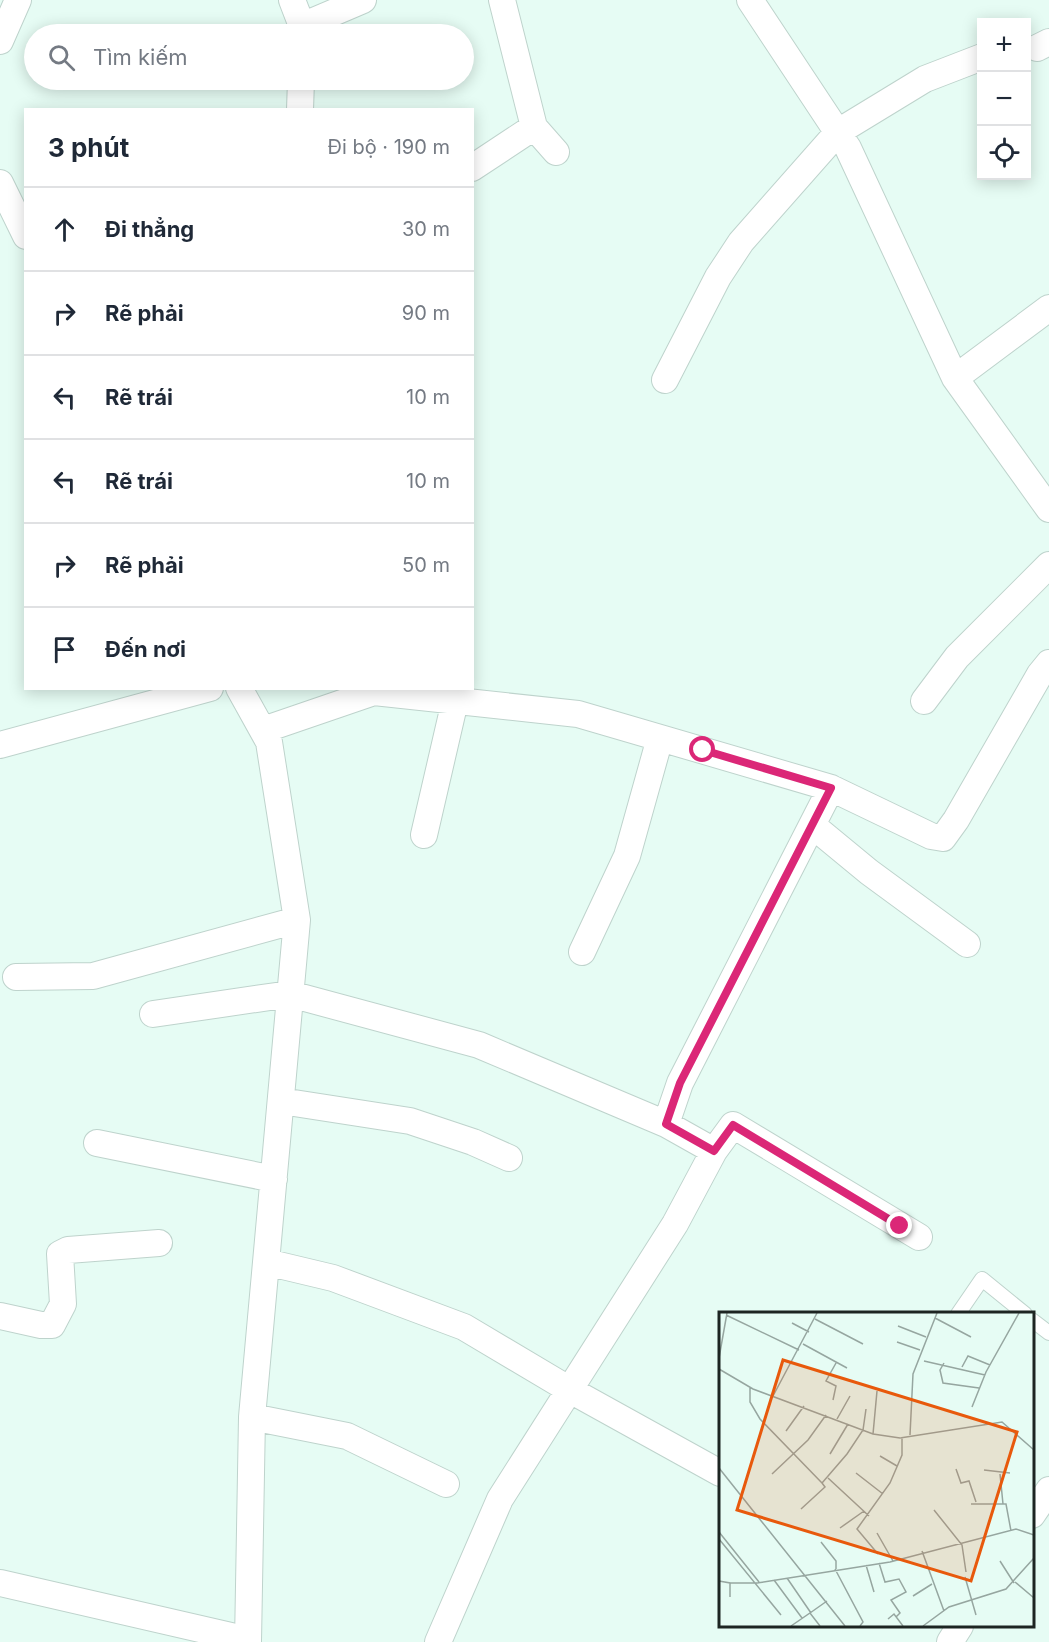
<!DOCTYPE html>
<html lang="vi">
<head>
<meta charset="utf-8">
<style>
	body { margin:0; font-family:Inter,sans-serif; background:#f6f6f7; color:#1f2937 }
	.controls { position:absolute; right:18px; top:18px; display:grid; overflow:hidden; border-radius:0px; box-shadow:0 3px 15px #0003 }
	.controls button { width:54px; height:54px; display:grid; place-items:center; padding:0; border:0; border-bottom:2px solid #e0e1e3; background:#fff; color:#1f2937; font:30px sans-serif }
	.stop { position:absolute; width:18px; height:18px; margin:-14px; border:4px solid #db2777; border-radius:50%; background:#fff }
	.stop.end { background:#db2777; border-color:#fff; box-shadow:0 2px 6px #0008 }
	.list { margin:0; padding:0; list-style:none }
	h2 { display:flex; justify-content:space-between; align-items:center; height:78px; margin:0; padding:0 24px; font-size:26px }
	h2 small { font-size:20px; font-weight:400; color:#747a83 }
	.list li { display:grid; grid-template-columns:39px 1fr auto; gap:18px; align-items:center; box-sizing:border-box; height:84px; padding:0 24px; border-top:2px solid #e0e1e3 }
	.list b { display:block; font-size:22px; white-space:nowrap }
	.list em { font-size:20px; font-style:normal; color:#747a83 }
	.icon { flex:none; width:33px; height:33px; fill:none; stroke:currentColor; stroke-width:2; stroke-linecap:round; stroke-linejoin:round }
	.map { position:relative; flex:none; width:1049px; height:1642px; overflow:hidden }
	.search { position:absolute; background:#fff; box-shadow:0 3px 15px #0003; left:24px; top:24px; width:450px; height:66px; display:flex; align-items:center; gap:15px; box-sizing:border-box; padding:0 21px; border-radius:33px; color:#747a83; font-size:22px }
	.panel { position:absolute; background:#fff; box-shadow:0 3px 15px #0003; left:24px; top:108px; width:450px; height:582px; border-radius:0px }
	.map>svg:first-child { display:block }
</style>
</head>
<body>
<div class="map">
<svg width="1049" height="1642" viewBox="0 0 1049 1642">
	<rect width="100%" height="100%" fill="#e6fcf4"/>
	<g fill="none" stroke-linecap="round" stroke-linejoin="round">
		<defs>
			<path id="service" d="M958 1314 982 1279 1025 1314
				M1032 1320 1049 1333"/>
			<path id="minor" d="M292 0 302 26V34
				M502 0 534 127 556 152
				M750 0 848 148 955 378 1049 509
				M302 26 363 0
				M0 41 18 0
				M1037 48 1049 42
				M300 110 301 80
				M472 168 534 127
				M0 183 26 236
				M955 378 1049 308
				M665 380 718 277 741 242 838 132 925 79 982 57
				M239 688 269 742 297 920 252 1417 248 1642
				M924 701 957 657 1049 565
				M263 730 374 692 578 714 831 788 931 836 943 838 956 820 1040 674 1049 663
				M0 745 210 688
				M812 825 869 872 967 944
				M424 835 455 701
				M582 952 627 856 660 738
				M16 977 93 976 297 920
				M153 1014 290 994 479 1045 666 1124 714 1151
				M281 1101 410 1121 473 1142 509 1158
				M666 1124 680 1083 831 788
				M97 1143 274 1179
				M266 1262 333 1278 464 1327 570 1390 720 1473
				M0 1316 41 1325H52L63 1304 60 1254 68 1250 159 1243
				M252 1417 347 1436 446 1484
				M1032 1515 1049 1490
				M0 1583 248 1640
				M438 1642 500 1499 675 1224 714 1151 733 1125 919 1237
				M950 1642 960 1626"/>
		</defs>
		<use href="#service" stroke="#bed3cc" stroke-width="16"/>
		<use href="#minor" stroke="#bed3cc" stroke-width="28"/>
		<use href="#service" stroke="#fff" stroke-width="14"/>
		<use href="#minor" stroke="#fff" stroke-width="26"/>
	</g>
	<g fill="none" stroke-linecap="round" stroke-linejoin="round">
		<path stroke="#db2777" stroke-width="8" d="M703 750 831 788 680 1083 666 1124 714 1151 733 1125 900 1226"/>
	</g>
	<g transform="translate(719 1312)">
		<rect width="315" height="315" fill="#e6fcf4"/>
		<path fill="none" stroke="#96a6a0" stroke-width="1.5" d="M7 3 80 38M216 6 252 25M96 7 144 32M73 11 90 20M179 14 207 25M178 30 201 38M84 32 128 56M0 46 8 1M205 49 266 63M225 51 221 58 224 71 260 76M243 55 249 44 271 53M0 57 34 77 154 122 181 126 283 110 315 138M31 75V90L41 107 103 171M54 84 98 1M114 88 117 74 107 69 117 51M253 95 267 60 300 1M118 107 131 84M67 119 85 94M154 122 158 79M191 123 194 62 218 1M111 142 129 112M161 144 178 154M0 156 126 314M237 157 242 171 250 169 257 190M265 158 291 161M137 161 164 182M53 162 89 128 107 103M281 162 284 192M109 166 150 204M252 192H287L292 219M82 197 106 175 103 171 128 142 144 118 147 97M215 198 243 233 247 260M121 216 145 199M0 220 40 270M158 221 174 249M0 227 62 303M102 230 117 249V257M203 239 225 299M159 242 138 217 171 171 183 143V125M281 249 295 271M160 251 166 270 180 267 187 280 172 288 181 301 177 305M147 253 155 280M116 257 144 310 141 314M246 265 257 303M68 266 92 301M55 268 83 306M0 269 11 271V285M296 270 315 286M11 271H38L171 250 297 217 315 223M194 284 213 272M91 301 108 289M169 307 175 302 184 314M72 314 91 301 101 314M204 314 230 295 287 277 315 246"/>
		<path fill="#e8590c" fill-opacity="0.15" stroke="#e8590c" stroke-width="3" d="M64 48 298 120 252 269 18 198Z"/>
		<rect width="315" height="315" fill="none" stroke="#1d2522" stroke-width="3"/>
	</g>
</svg>
<div class="controls">
<button>+</button>
<button>−</button>
<button><svg class="icon" aria-label="locate" viewBox="0 0 24 24"><circle cx="12" cy="12" r="6"/><path d="M12 2v4M12 18v4M2 12h4M18 12h4"/></svg></button>
</div>
<div class="stop" style="left:703px;top:750px"></div>
<div class="stop end" style="left:900px;top:1226px"></div>
<div class="search"><svg class="icon" aria-label="search" viewBox="0 0 24 24"><circle cx="10" cy="10" r="6"/><path d="M15 15l6 6"/></svg>Tìm kiếm</div>
<section class="panel">
<h2>3 phút<small>Đi bộ · 190 m</small></h2>
<ul class="list">
<li><svg class="icon" aria-label="ahead" viewBox="0 0 24 24"><path d="M12 20V5M6 11l6-6 6 6"/></svg><div><b>Đi thẳng</b></div><em>30 m</em></li>
<li><svg class="icon" aria-label="right" viewBox="0 0 24 24"><path d="M7 20v-9h11M14 6l5 5-5 5"/></svg><div><b>Rẽ phải</b></div><em>90 m</em></li>
<li><svg class="icon" aria-label="left" viewBox="0 0 24 24"><path d="M17 20v-9H6M10 6l-5 5 5 5"/></svg><div><b>Rẽ trái</b></div><em>10 m</em></li>
<li><svg class="icon" aria-label="left" viewBox="0 0 24 24"><path d="M17 20v-9H6M10 6l-5 5 5 5"/></svg><div><b>Rẽ trái</b></div><em>10 m</em></li>
<li><svg class="icon" aria-label="right" viewBox="0 0 24 24"><path d="M7 20v-9h11M14 6l5 5-5 5"/></svg><div><b>Rẽ phải</b></div><em>50 m</em></li>
<li><svg class="icon" aria-label="arrive" viewBox="0 0 24 24"><path d="M6 21V4h12l-3 4 3 4H6"/></svg><div><b>Đến nơi</b></div></li>
</ul>
</section>
</div>
</body>
</html>
